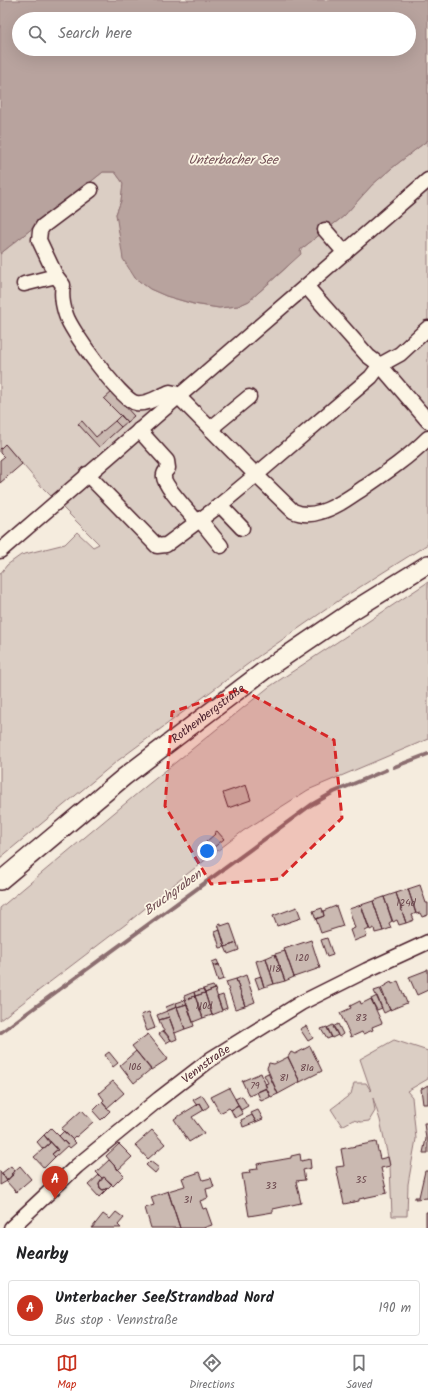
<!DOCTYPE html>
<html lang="en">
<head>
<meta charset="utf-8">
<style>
	body { margin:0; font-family:Kalam,sans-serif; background:#f2f2f2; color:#202124 }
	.you { position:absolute; left:207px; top:851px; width:14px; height:14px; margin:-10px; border:3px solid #fff; border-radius:50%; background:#1a73e8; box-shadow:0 0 0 6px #1a73e833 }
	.badge { display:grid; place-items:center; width:26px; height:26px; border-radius:50%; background:#c8321e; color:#fff; font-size:13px; font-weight:700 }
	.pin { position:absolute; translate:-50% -33px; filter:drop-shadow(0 1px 2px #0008) }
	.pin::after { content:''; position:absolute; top:21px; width:14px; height:12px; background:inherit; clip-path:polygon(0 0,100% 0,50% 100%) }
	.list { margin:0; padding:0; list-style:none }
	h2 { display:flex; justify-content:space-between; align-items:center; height:52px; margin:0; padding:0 16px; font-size:17px }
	h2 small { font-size:13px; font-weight:400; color:#757577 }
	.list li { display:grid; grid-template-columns:26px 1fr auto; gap:12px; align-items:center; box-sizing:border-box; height:56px; margin:0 8px 8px; padding:0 8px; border:1px solid #e0e0e0; border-radius:4px }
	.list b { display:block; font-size:15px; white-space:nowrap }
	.list p { margin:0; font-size:13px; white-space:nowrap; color:#757577 }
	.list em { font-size:13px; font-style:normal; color:#757577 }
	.icon { flex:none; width:22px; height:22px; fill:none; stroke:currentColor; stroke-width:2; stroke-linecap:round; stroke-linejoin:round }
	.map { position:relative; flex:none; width:428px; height:1228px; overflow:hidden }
	.search { position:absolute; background:#fff; box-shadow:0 4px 16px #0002; left:12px; right:12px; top:12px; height:44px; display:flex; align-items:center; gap:10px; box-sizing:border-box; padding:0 14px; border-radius:22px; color:#757577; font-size:15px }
	.sheet { height:116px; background:#fff }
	nav { display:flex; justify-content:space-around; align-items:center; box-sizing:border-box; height:56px; border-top:1px solid #e0e0e0; background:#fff; font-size:11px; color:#757577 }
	nav a { display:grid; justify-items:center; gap:2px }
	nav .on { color:#c8321e }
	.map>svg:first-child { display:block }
</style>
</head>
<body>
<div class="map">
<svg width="428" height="1228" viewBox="0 0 428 1228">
	<rect width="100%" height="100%" fill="#f5ecde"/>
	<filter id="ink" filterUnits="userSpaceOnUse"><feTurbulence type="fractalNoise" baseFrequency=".025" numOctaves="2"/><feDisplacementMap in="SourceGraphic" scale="8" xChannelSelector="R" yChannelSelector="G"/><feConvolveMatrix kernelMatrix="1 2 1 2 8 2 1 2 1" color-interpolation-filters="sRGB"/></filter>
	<g filter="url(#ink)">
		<path fill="#dbcec4" stroke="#927678" d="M428 140V544L341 599 256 658 116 762 0 858V574L7 565 21 555 65 544 77 532 93 547 99 544 42 487 6 445 0 449V254L103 172H115L123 183 121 201 116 214 135 278 150 289 166 296 193 304 219 308 238 306 249 301 286 268 300 252V250L344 216 372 185 392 168Z
			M428 582V739L308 790 243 831 182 878 126 924 0 1020V908L145 787 269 687Z
			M394 1040 428 1051V1079L407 1091 412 1097 416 1139 408 1184 407 1216H392L390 1166 380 1120 373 1098 375 1111 369 1121 361 1122 353 1120 342 1126 331 1109 351 1094 354 1083H366L371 1091 360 1059Z"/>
		<path fill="#b8a39e" stroke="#8c6e70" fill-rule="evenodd" d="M0 0H428V140L392 168 372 185 344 216 300 250 301 254 249 301 238 306 219 308 194 304 166 296 150 289 135 278 123 259 116 214 121 201 123 183 115 172H103L0 254ZM19 19H409V49H19Z"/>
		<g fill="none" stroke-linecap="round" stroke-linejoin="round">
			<path stroke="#8c6e70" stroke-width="4" d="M394 767 428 754
				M0 1033 311 805 334 792 386 770"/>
		</g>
		<path fill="#cab9b1" stroke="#4a1f2b" d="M112 392 134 416 127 422 104 399Z
			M121 415 127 422 121 427 115 421Z
			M82 421 96 437 115 421 121 427 99 447 78 424Z
			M5 444 22 464 0 483V460L4 457 0 453V449Z
			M246 785 251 800 228 808 223 793Z
			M217 831 224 839 212 849 206 842 215 834 214 833Z
			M420 885 426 903H428V915L422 917 420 913 416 914 408 889Z
			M408 889 416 913 412 915 414 920 406 923 396 893Z
			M396 893 406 923 399 925 397 920 393 922 384 897Z
			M384 897 392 921 389 923 391 928 383 931 373 901Z
			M373 901 383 931 375 933 374 928 370 930 361 905Z
			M361 905 369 929 365 931 367 936 354 941 350 930 355 928 349 909Z
			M336 906 343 926 321 933 316 919 324 916 323 911Z
			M297 907 301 918 277 926 273 916Z
			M322 908 324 916 316 919 313 911Z
			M221 923V926L230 923 237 943 225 947 218 924Z
			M220 930 225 947 220 948 215 932Z
			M327 938 333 955 327 957 321 940Z
			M311 940 320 968 294 977 284 949Z
			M237 943 239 950 228 954 225 947Z
			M285 951 294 977 285 981 275 954Z
			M275 954 285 981 274 984 266 958Z
			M266 958 274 984 264 987 256 961Z
			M217 960 219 965 213 966 212 962Z
			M219 964 224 979 218 981 213 966Z
			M427 969H428V990L417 995 409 977 427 970Z
			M246 975 255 1002 245 1006 236 979Z
			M261 976 264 987 259 989 255 978Z
			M236 979 245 1006 235 1009 226 982Z
			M398 981 407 1003 390 1010 381 988 391 982 392 984Z
			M213 986 215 989 205 993 203 989Z
			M203 989 205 993 195 996 194 992Z
			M215 989 222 1011 212 1015 205 993Z
			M380 989 390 1010 384 1013 374 991Z
			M194 992 195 996 185 1000 184 996Z
			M205 993 212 1015 203 1018 195 996Z
			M223 995 227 1008 222 1010 217 997Z
			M195 996 203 1018 193 1022 185 1000Z
			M377 996 382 1008 377 1010 371 999Z
			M371 999 382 1023 372 1027 373 1030 363 1034 362 1032 351 1037 340 1013 351 1008 350 1006 360 1001 361 1004Z
			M185 1000 187 1004 177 1007 176 1003Z
			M176 1003 177 1007 167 1011 166 1007Z
			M187 1004 194 1026 185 1029 177 1007Z
			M177 1007 185 1029 175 1033 167 1011Z
			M167 1011 169 1017 159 1020 157 1015Z
			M149 1012 155 1028 147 1031 141 1015Z
			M169 1017 177 1039 172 1041 162 1028 159 1020Z
			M338 1024 343 1034 339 1037 333 1027Z
			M333 1025 338 1035 332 1038 327 1028Z
			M306 1026 313 1038 308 1041 300 1029Z
			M327 1027 332 1037 327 1039 321 1029Z
			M163 1031 171 1040 166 1043 159 1034Z
			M148 1034 168 1059 151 1070 132 1046Z
			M310 1046 322 1071 300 1082 288 1057 291 1052 295 1054Z
			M136 1051 151 1069 134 1083 120 1065Z
			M109 1052 118 1063 113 1067 105 1055Z
			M288 1057 300 1082 278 1094 267 1068 269 1063 274 1064Z
			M261 1073 267 1088 249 1096 242 1081Z
			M268 1073 278 1094 271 1097 268 1092 265 1084 268 1083 264 1075Z
			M113 1081 124 1093 107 1108 102 1102 104 1100 99 1093Z
			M428 1085V1104H423L421 1089Z
			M229 1088 239 1106 231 1110 229 1108 220 1113 211 1097Z
			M266 1088 269 1093 270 1097 261 1101 257 1092Z
			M202 1095 209 1106 204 1110 200 1103 197 1106 193 1100Z
			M242 1096 248 1106 241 1110 235 1099Z
			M102 1102 110 1111 101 1120 93 1111Z
			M200 1103 204 1110 192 1117 204 1133 189 1142 174 1119Z
			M238 1106 243 1114 235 1118 231 1110Z
			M82 1110 93 1122 76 1137 75 1136 72 1139 61 1129Z
			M258 1110 263 1119 256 1122 251 1113Z
			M252 1115 256 1122 243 1127 241 1120Z
			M424 1123H428V1153H423L426 1139Z
			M51 1128 68 1145 55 1157 52 1154 57 1150H58L44 1135Z
			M152 1130 165 1144 148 1159 135 1145Z
			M64 1131 76 1143 70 1148 59 1136Z
			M44 1135 50 1143 43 1149 37 1142Z
			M50 1141 58 1150H57L52 1154 55 1157 44 1168 34 1157 50 1143Z
			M376 1142 380 1159 388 1157 390 1166 381 1168 387 1193 359 1199V1201L344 1204 336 1167 344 1166 341 1149Z
			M119 1144 132 1157 118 1170 106 1156Z
			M300 1154 301 1161 310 1159 311 1168 303 1170 305 1180 296 1181 301 1203 273 1209V1212L249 1216 242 1174 250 1173 249 1170 258 1169 257 1164 291 1158V1156Z
			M109 1160 124 1175 113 1186 104 1177 102 1178 96 1172Z
			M150 1161 159 1168 155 1173 146 1165Z
			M11 1166 15 1171 7 1181 2 1173Z
			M20 1166 31 1179 16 1192 6 1181 13 1175 11 1174Z
			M0 1171 7 1181 0 1185Z
			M425 1171H428V1198L415 1199V1197H419Z
			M200 1172 203 1180 211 1178 214 1187 206 1189 208 1198 200 1201 203 1209 206 1208 212 1225 203 1228H180L168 1191 185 1186 182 1178Z
			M99 1175 102 1178 99 1183 100 1188 103 1190 108 1188 99 1197 88 1185Z
			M104 1177 112 1184 108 1188 103 1190 100 1188 99 1183Z
			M168 1191 180 1228H151L145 1208 154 1205 151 1197Z
			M116 1212 124 1218 118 1225 121 1228H92L103 1214 110 1219Z
			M426 1212H428V1228H426Z"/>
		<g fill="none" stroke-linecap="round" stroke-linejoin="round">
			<defs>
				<g id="minor">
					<path d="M325 230 345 253"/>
					<path d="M56 276 39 240 40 231 43 226 91 190"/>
					<path d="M24 284 56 276 63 285C61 295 63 306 66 315 71 331 121 400 136 403 148 405 159 396 170 392L175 393 256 475 293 511C302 515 311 515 320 512 336 508 351 496 365 487 387 472 409 457 428 438"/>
					<path d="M306 286 368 356 380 365 428 421"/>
					<path d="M210 429 249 397"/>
					<path d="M139 430 167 461 168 468C166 471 163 473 164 477 164 486 190 513 197 522"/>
					<path d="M87 474 157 546 166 545 220 505 256 475 371 377 380 365 400 354 428 328"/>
					<path d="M220 505 242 528"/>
					<path d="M200 520 221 546"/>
					<path d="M0 551 306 286 428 180"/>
					<path id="s1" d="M11 1228 77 1166 159 1099 211 1059 301 1003 367 970 428 942"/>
				</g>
				<g id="major">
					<path id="s2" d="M0 881 124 777 265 670 349 613 428 564"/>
				</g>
			</defs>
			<use href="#minor" stroke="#4a1f2b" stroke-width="17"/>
			<use href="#major" stroke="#4a1f2b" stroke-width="20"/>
			<use href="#minor" stroke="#fcf5e5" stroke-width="14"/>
			<use href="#major" stroke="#fcf5e5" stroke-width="17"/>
		</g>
	</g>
	<path fill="#d62828" fill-opacity="0.2" stroke="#d62828" stroke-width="3" stroke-dasharray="8 5" stroke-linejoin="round" d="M241 689 334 740 342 818 279 879 211 884 165 806 172 712Z"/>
	<g text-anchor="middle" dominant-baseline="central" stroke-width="3.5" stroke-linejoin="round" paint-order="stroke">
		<g font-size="10" fill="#6a464c">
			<text x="406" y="903">124d</text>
			<text x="302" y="958">120</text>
			<text x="275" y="969">118</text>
			<text x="204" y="1006">110d</text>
			<text x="361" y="1018">83</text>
			<text x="135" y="1067">106</text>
			<text x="307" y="1068">81a</text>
			<text x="284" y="1078">81</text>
			<text x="255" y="1086">79</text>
			<text x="361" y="1180">35</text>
			<text x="271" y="1186">33</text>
			<text x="188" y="1200">31</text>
		</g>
		<g font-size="12" fill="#4a1f2b" stroke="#fcf5e5">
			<text stroke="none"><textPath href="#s2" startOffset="267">Rothenbergstraße</textPath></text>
			<text stroke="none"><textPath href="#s1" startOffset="255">Vennstraße</textPath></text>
		</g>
		<g font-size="13" font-style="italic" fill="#704d53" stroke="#fcf5e5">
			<text x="233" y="160">Unterbacher See</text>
			<text transform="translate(173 893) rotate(-36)">Bruchgraben</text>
		</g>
	</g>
</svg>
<div class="you"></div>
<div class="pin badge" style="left:55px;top:1199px">A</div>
<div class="search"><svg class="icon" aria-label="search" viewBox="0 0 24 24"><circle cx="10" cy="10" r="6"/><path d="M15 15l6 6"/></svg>Search here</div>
</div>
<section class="sheet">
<h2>Nearby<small></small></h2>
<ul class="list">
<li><span class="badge">A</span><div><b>Unterbacher See/Strandbad Nord</b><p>Bus stop · Vennstraße</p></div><em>190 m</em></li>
</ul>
</section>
<nav>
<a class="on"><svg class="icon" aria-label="map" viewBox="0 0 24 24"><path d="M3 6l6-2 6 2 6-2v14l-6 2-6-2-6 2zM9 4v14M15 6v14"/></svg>Map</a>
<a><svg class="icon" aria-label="directions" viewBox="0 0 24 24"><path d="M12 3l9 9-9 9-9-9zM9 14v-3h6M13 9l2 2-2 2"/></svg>Directions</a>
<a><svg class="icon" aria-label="saved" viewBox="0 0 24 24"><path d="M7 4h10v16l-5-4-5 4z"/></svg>Saved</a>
</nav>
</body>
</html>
